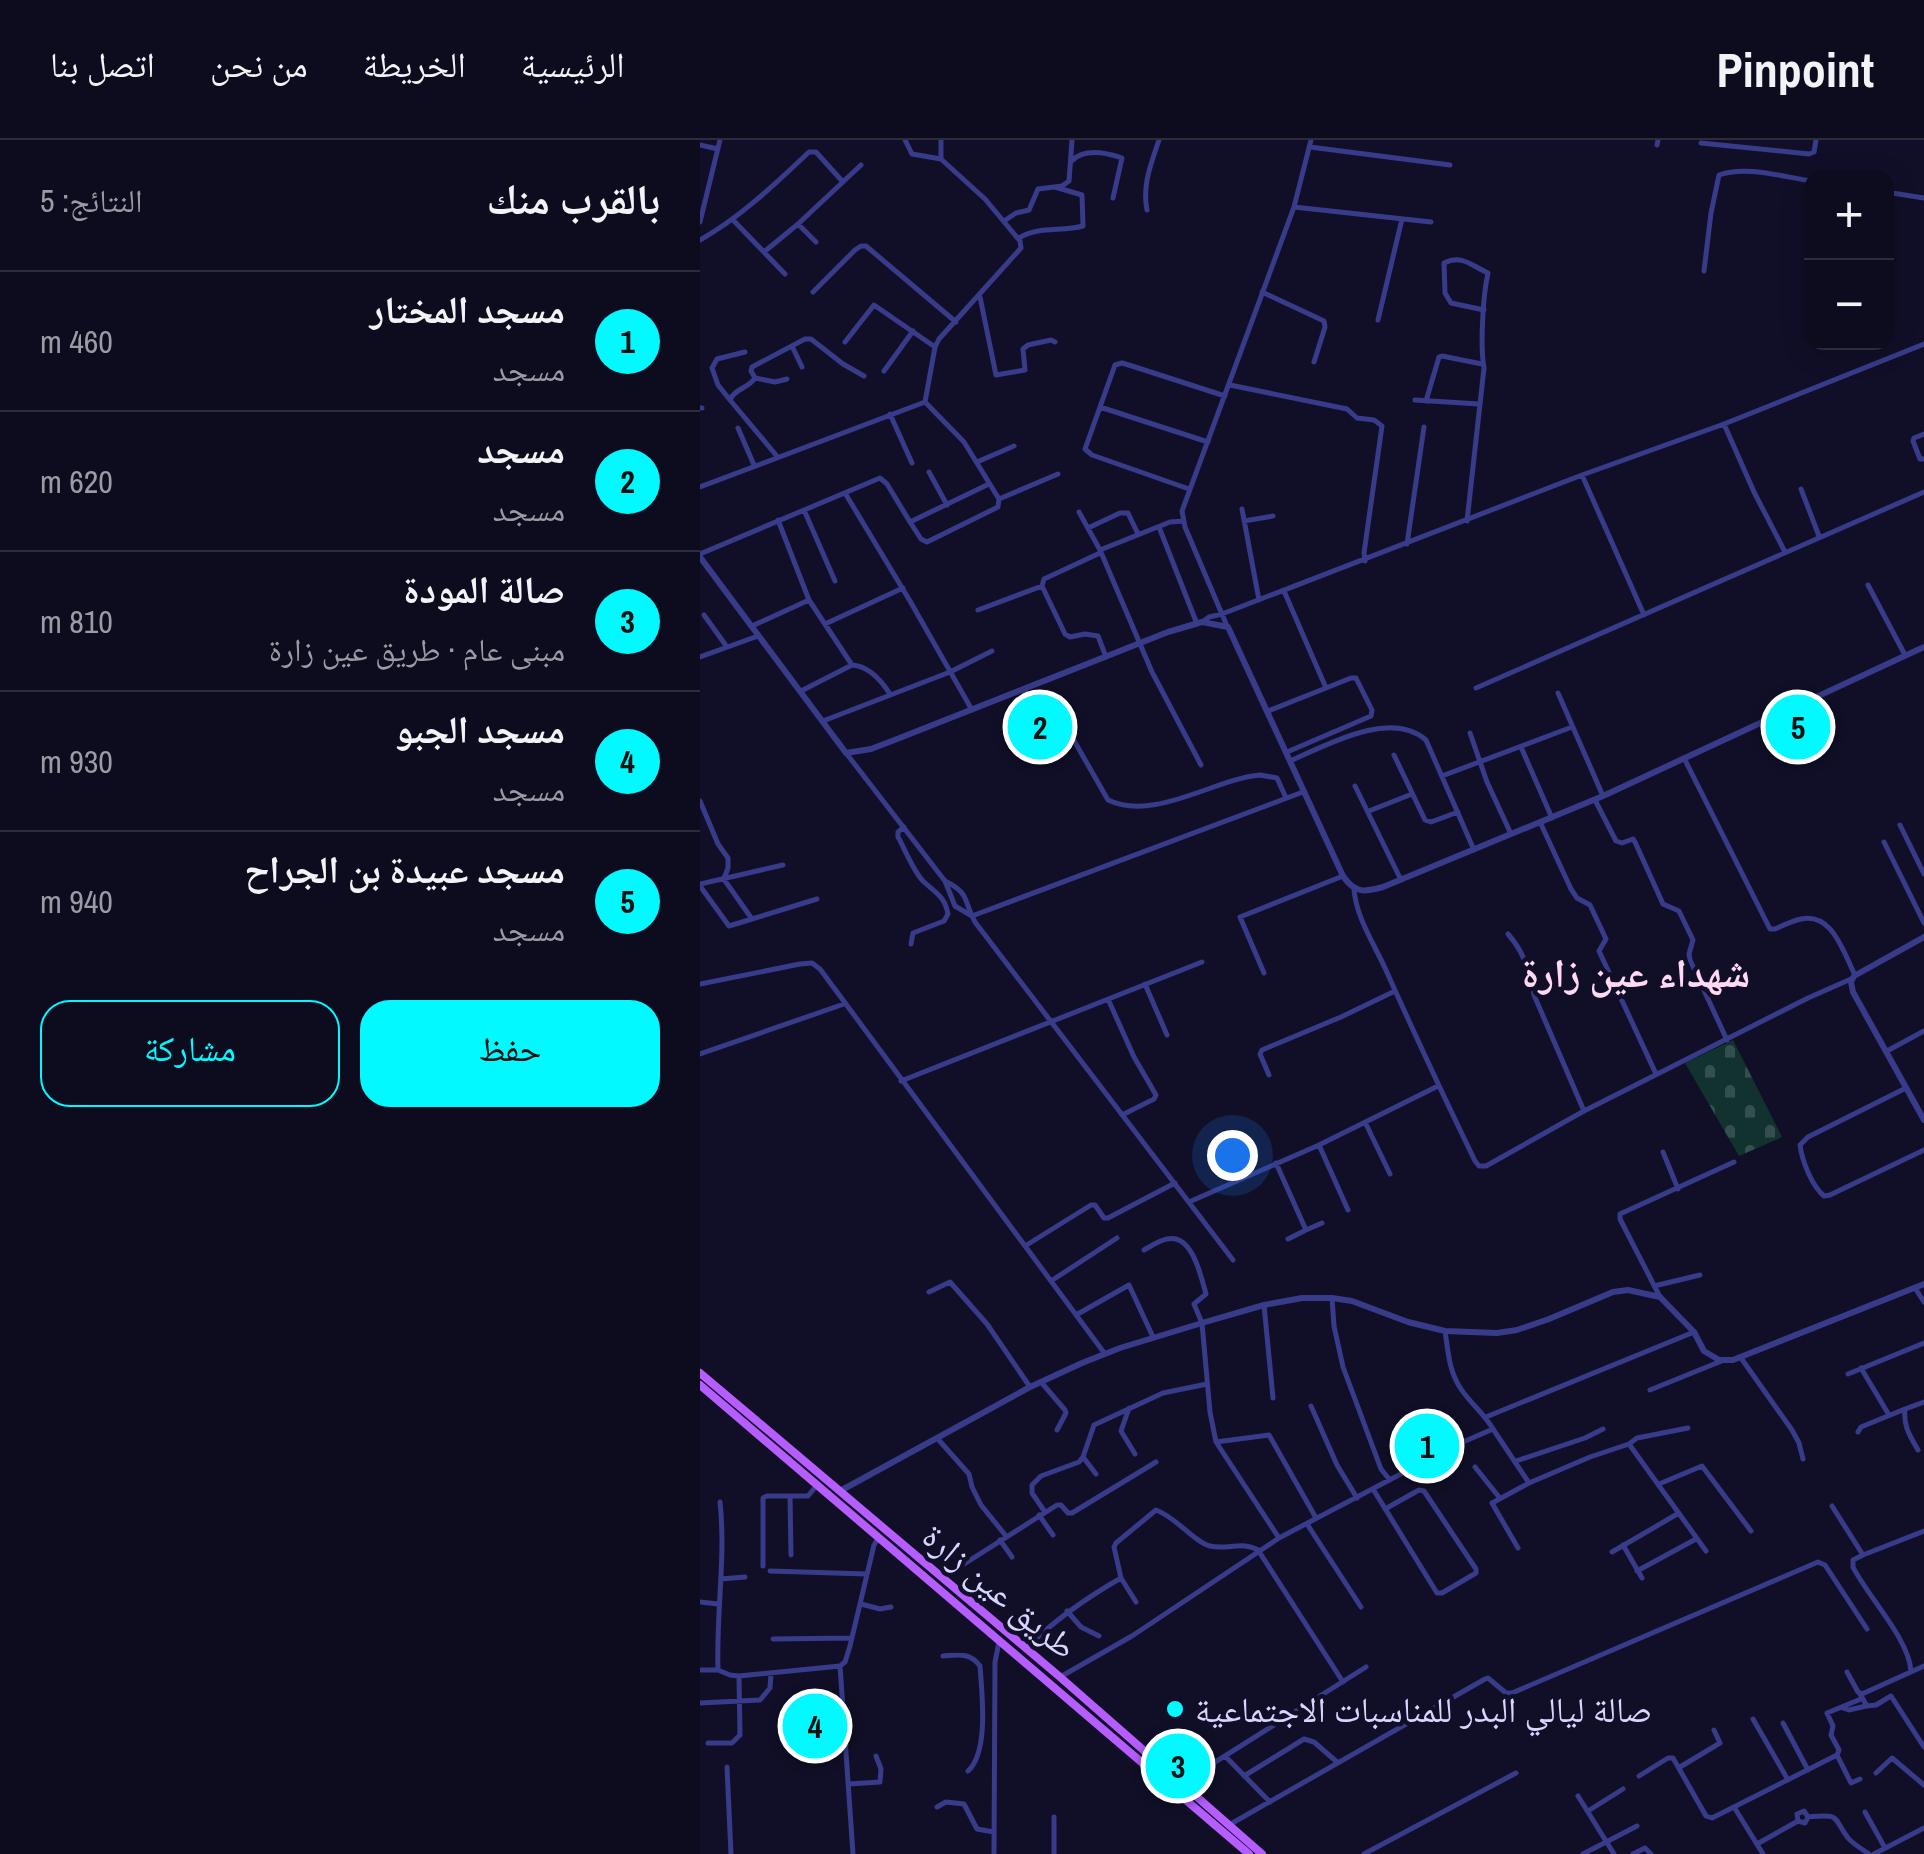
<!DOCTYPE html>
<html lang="ar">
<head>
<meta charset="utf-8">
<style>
	body { margin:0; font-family:"Archivo Narrow","Noto Naskh Arabic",sans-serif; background:#161427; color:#f1f3f6; direction:rtl }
	.controls { position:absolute; right:30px; top:30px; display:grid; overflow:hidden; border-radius:20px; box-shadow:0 5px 25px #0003 }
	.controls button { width:90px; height:90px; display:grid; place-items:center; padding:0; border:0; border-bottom:2px solid #2d2b3c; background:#0d0b1e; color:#f1f3f6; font:50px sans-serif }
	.you { position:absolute; left:532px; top:1015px; width:35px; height:35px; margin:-25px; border:8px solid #fff; border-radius:50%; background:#1a73e8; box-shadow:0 0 0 15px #1a73e833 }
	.badge { display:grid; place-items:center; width:65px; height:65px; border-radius:50%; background:#02f9ff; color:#111; font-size:32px; font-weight:700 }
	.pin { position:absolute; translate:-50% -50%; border:5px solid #fff; box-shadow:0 2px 10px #0006 }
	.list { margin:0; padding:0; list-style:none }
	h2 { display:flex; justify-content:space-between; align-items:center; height:130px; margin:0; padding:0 40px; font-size:42px }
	h2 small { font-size:32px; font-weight:400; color:#9a9ba4 }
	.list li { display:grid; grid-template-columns:65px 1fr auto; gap:30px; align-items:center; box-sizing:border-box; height:140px; padding:0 40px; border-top:2px solid #2d2b3c }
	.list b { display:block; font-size:38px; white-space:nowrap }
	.list p { margin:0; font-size:32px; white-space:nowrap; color:#9a9ba4 }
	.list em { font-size:32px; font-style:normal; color:#9a9ba4 }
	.actions { display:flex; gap:20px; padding:30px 40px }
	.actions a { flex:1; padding:22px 0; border:2px solid #02f9ff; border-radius:30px; text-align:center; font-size:35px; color:#02f9ff }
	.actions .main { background:#02f9ff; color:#111 }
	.map { position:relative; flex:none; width:1224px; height:1714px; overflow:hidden; direction:ltr }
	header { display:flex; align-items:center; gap:60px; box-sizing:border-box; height:140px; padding:0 50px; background:#0d0b1e; border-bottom:2px solid #2d2b3c }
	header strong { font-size:48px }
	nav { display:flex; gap:55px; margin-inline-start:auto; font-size:35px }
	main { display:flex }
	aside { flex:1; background:#0d0b1e }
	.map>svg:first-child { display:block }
</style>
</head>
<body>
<header>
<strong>Pinpoint</strong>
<nav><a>الرئيسية</a><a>الخريطة</a><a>من نحن</a><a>اتصل بنا</a></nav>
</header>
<main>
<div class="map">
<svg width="1224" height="1714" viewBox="0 0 1224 1714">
	<defs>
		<pattern id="cemetery-stones" width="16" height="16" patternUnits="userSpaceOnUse" patternTransform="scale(2.5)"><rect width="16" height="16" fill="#11322f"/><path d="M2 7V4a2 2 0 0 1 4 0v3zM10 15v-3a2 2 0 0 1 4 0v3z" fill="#334f4e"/></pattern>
	</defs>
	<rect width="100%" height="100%" fill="#110f28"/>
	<path fill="url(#cemetery-stones)" d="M1033 900 1082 997 1039 1016 985 923Z"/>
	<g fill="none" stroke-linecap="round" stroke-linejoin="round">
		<path stroke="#383b89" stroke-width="5" d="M205 0 212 14 241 19
			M241 0V19L285 59 320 101 321 108 239 199 235 207 225 262 264 302 299 359 358 334
			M1001 3 1109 14 1114 12 1116 0
			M0 5 18 9
			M957 5 958 0
			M610 7 750 25
			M373 20C385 8 407 13 422 18L413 58
			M1186 52 1224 58
			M594 67 731 82
			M447 70C442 45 451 24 459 0
			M33 80 85 134
			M304 81 316 73 329 70 338 49 362 46 369 41 372 0
			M0 82 20 0
			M98 84 116 102
			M319 98C338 86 362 92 383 86L382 55 355 47
			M0 100C41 77 75 44 109 12H116L143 42
			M64 112 98 84 161 25
			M1004 131 1011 73 1019 35C1046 25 1083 37 1112 41
			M113 152 155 110 161 106H166L256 182
			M562 152 624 181 625 187 614 222
			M280 157 296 235 325 230 323 209 328 205 351 200 355 202
			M678 180 702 79
			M145 202 174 165 235 207
			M92 206 102 227
			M184 231 213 191
			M55 238 51 231 52 227 105 199H111L143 224 164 236
			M55 238C49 248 34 249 30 260L76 315
			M55 238 75 242 87 239
			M530 245 647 269 657 278 674 280 682 286 664 413 665 421
			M30 260 18 245 12 228 17 219 45 212
			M715 260 779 264
			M726 261 739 217 742 216 782 224
			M400 267 508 302
			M0 268H2
			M190 274 212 323
			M1024 284 1054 352 1085 412
			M38 288 54 325
			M1224 294 1214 298 1213 301 1220 319H1224
			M277 322 314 306
			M229 332 247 365
			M882 335 944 475
			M0 347 225 262
			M489 349 392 315 385 309 415 225 422 223 432 226 525 256
			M1101 349 1119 396
			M145 353 210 461 272 570
			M542 369 559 460
			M104 370 135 441
			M379 372 400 410 452 532 501 625
			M544 381 573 376
			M767 381 784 228C780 206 783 155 788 133 772 126 762 114 744 123L745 153 751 163 784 170
			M210 382 221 399 227 402 298 367 299 359
			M459 387 497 484
			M388 388 420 373H428L438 394
			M707 404 724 287
			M400 410 470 382 484 381
			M400 413 344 439 342 446 365 494 370 497 385 494 398 496 406 517
			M0 414 180 338 187 344 210 382 289 344
			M1168 445 1205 515
			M278 470 342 446
			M4 475 27 507
			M502 482 509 477 522 474 882 335 1024 284 1224 204
			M125 484 203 448
			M52 486 109 460 78 380
			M527 486 485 387 482 371 594 67 611 0
			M0 517 58 496
			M152 525C169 526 181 540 190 554
			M776 548 1224 352
			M322 550 338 563 356 569 408 660C454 682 514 639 560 635L577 638 586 658
			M101 551 152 525 109 460
			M858 553 903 656
			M568 571 626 548 584 451
			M123 581 250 532 292 511
			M770 593 787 642 811 694
			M821 607 852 678
			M587 612 671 576 672 570 656 538H651L626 548
			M146 613 245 741 255 766 272 776
			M694 615 725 680 731 682 758 672
			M984 618 1070 789H1075C1082 786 1090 782 1097 780 1132 769 1143 812 1155 835
			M590 621C627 605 690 569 726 600L774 710
			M742 636 872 587
			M655 646 701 740
			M895 660 916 701 922 703 933 699 935 702 963 764 979 771 993 800 989 814 990 820 1027 900
			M0 661 18 704 28 718V728L25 736
			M669 671 712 654
			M840 682 871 749 877 758 890 765 906 799 899 811 956 934
			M1200 685 1224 734
			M204 687 198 692V697C205 709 214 733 224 742 236 753 245 757 248 774L244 781 213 793 211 804
			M1184 702 1224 783
			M23 738 52 779
			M245 741C271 754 263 761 275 782 280 789 286 796 291 803L533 1120
			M0 744 83 725
			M0 746 29 786 117 759
			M654 748C655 775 674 804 685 828 714 893 744 957 775 1021L779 1026H786L884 971 1108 858 1151 839
			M272 776 603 652
			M808 794C823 811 831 832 834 855L884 971
			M564 833 540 777 643 736
			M0 844 100 824 112 823 120 829 405 1214
			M445 844 467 895
			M408 859 434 917 456 955 454 959 422 975
			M1187 911 1224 891
			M0 914 144 864
			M569 935 560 914 562 910 641 877 695 851
			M201 941 502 822
			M1206 948 1108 997 1100 1005C1102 1021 1112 1046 1124 1056L1130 1055 1224 1010
			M665 982 690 1034
			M619 1005 648 1070
			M963 1012 978 1049
			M576 1023 606 1090 588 1099
			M489 1062 619 1005 738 946
			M606 1090 622 1083
			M325 1106 391 1065H395L404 1078H408L475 1043
			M444 1110C451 1106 460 1100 467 1099 492 1093 501 1136 506 1154L494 1164 502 1183 510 1272 516 1302 579 1398
			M351 1141 417 1098
			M954 1146 1000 1135
			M1215 1148 1224 1162
			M229 1152 250 1142 287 1184 330 1247
			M960 1157 920 1079V1074L1034 1022
			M632 1158 634 1186 643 1227 681 1329 689 1339
			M564 1165 573 1258
			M376 1175 429 1145 453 1197
			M1041 1218 1092 1290 1099 1303 1103 1319
			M1161 1228 1189 1275
			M1148 1234 1224 1203
			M341 1242 365 1270 366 1273 357 1290
			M950 1250 1024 1220
			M611 1266 637 1325 657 1358
			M429 1268 421 1291 435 1314
			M786 1277 994 1192
			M793 1289 829 1343 792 1363 818 1408
			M1158 1292 1161 1287 1205 1269
			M237 1298 269 1334 272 1347 281 1365 306 1396
			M516 1302 569 1295 616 1378
			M929 1304 937 1298 988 1288
			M1218 1310C1210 1296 1203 1286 1205 1269L1224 1262
			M383 1317 396 1334
			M816 1321 885 1298 903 1289
			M775 1327 799 1357
			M829 1343 890 1317 929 1304 1006 1411
			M959 1344 1002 1326 1051 1391
			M673 1349 737 1453H742L776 1433V1429L724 1351 719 1350 685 1369
			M90 1356 91 1415
			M1132 1366 1163 1415 1224 1391
			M345 1372 332 1353V1345L341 1336 379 1322 383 1317 394 1285 463 1253 507 1244
			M339 1375 353 1395
			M607 1384 661 1467
			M300 1400 312 1417
			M923 1405 942 1438
			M912 1412 979 1373
			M1163 1415 1153 1420V1427C1168 1457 1209 1499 1211 1531
			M63 1426V1358L67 1356H108L117 1345
			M70 1431 167 1434
			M937 1431 996 1399
			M242 1438 357 1365H361L368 1373H372L456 1322
			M421 1438 436 1462
			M21 1439 45 1437
			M0 1462 18 1464
			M161 1464 180 1469 191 1467
			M367 1471 381 1487 399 1496
			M73 1499 152 1498
			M327 1507C356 1479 386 1458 421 1438L414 1407 416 1403 456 1370C476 1377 494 1402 510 1406 527 1410 543 1401 558 1410L643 1542
			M243 1516C258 1515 270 1512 280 1526 282 1554 289 1612 268 1631
			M0 1530H18L30 1535 39 1536 140 1526
			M18 1530C16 1473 26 1418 20 1362
			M1147 1532 1158 1552 1162 1554 1224 1526
			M360 1537 432 1496 579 1398 756 1305 793 1289C784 1273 770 1263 761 1249 749 1232 748 1211 745 1191
			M1160 1554 1167 1566 1176 1565 1191 1556 1224 1607
			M0 1563 60 1560 70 1548 71 1534
			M1143 1568 1149 1570 1166 1566
			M1053 1579 1088 1640
			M1083 1583 1108 1630
			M8 1603H32L40 1595 39 1536
			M107 1609 146 1605
			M1137 1615 1151 1643 1160 1639
			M525 1616 570 1662
			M27 1627 31 1714
			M980 1627 1020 1603 1014 1590
			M1176 1633 1192 1618 1224 1645
			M544 1636 604 1599 614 1602 637 1622
			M939 1636 968 1618H973L1006 1676 1012 1678 1137 1615 1139 1610 1131 1595 1133 1586 1127 1573 1161 1559
			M482 1643 666 1527
			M149 1644 180 1642 181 1629 176 1616
			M878 1656 914 1714
			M237 1667 246 1662 264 1664 277 1689 294 1692
			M1034 1667 1063 1714
			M888 1671 923 1649
			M1165 1672 1185 1708
			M354 1677V1714
			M1108 1677 1105 1683 1098 1681 1097 1674 1104 1671 1108 1677C1141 1674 1132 1676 1148 1698 1153 1704 1162 1709 1169 1714
			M529 1685 785 1539 788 1538 806 1553H812L1118 1422 1125 1425 1167 1489
			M1057 1704 1098 1681
			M153 1714 140 1526 145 1522 150 1506 174 1405 179 1397
			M294 1714 295 1522 299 1502
			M664 1714 816 1633
			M883 1714 937 1686
			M933 1714 945 1708 951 1714
			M1174 1714 1224 1688"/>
		<path stroke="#383b89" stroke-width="6" d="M0 417 146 613 171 609 192 601 468 492 502 482 528 487 643 736C655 754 665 752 683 747L903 656 1224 507
			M1224 797 1154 836 1151 842 1153 852 1224 980
			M140 1351 330 1247 382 1223 420 1208 502 1183 564 1165 602 1158H632L652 1161 708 1182 745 1191 797 1193 817 1190 849 1179 913 1152 928 1150 960 1157 994 1192 1004 1211 1019 1220H1033L1224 1144"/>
		<path stroke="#b65dff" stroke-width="8" d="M0 1233 360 1537 562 1714
			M0 1245 549 1714"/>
	</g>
	<circle fill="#02f9ff" stroke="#110f28" stroke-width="4" cx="475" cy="1569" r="10"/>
	<g text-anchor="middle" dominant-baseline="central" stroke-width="9" stroke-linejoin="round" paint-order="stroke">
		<g font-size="35" fill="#d7d6ff" stroke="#110f28">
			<text transform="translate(300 1451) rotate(40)">طريق عين زارة</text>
		</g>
		<g font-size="35" fill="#d7d6ff" stroke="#110f28" text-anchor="start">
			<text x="495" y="1569">صالة ليالي البدر للمناسبات الاجتماعية</text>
		</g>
		<g font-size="40" font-weight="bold" fill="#ffd8f4" stroke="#110f28">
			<text x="936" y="832">شهداء عين زارة</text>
		</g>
	</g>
</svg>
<div class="controls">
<button>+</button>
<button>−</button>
</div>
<div class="you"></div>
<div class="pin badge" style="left:727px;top:1306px">1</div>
<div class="pin badge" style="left:340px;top:587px">2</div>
<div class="pin badge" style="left:478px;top:1626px">3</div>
<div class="pin badge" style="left:115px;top:1586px">4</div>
<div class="pin badge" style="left:1098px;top:587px">5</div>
</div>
<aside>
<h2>بالقرب منك<small>النتائج: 5</small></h2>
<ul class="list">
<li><span class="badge">1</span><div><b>مسجد المختار</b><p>مسجد</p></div><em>460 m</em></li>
<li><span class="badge">2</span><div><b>مسجد</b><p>مسجد</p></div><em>620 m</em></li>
<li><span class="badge">3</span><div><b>صالة المودة</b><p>مبنى عام · طريق عين زارة</p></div><em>810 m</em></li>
<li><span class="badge">4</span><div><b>مسجد الجبو</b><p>مسجد</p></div><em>930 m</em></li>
<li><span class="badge">5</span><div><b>مسجد عبيدة بن الجراح</b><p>مسجد</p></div><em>940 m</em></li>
</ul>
<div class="actions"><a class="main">حفظ</a><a>مشاركة</a></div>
</aside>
</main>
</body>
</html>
